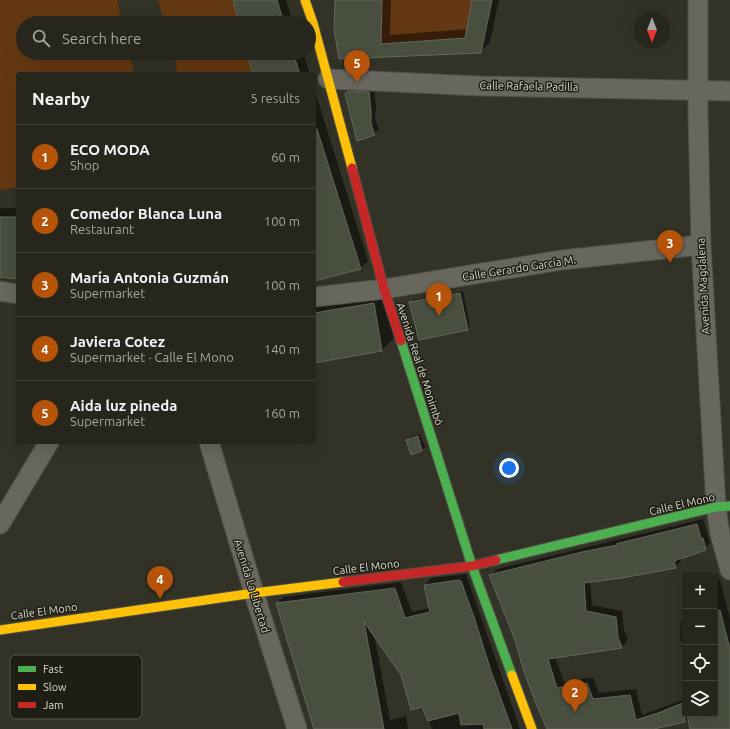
<!DOCTYPE html>
<html lang="en">
<head>
<meta charset="utf-8">
<style>
	body { margin:0; font-family:Ubuntu,sans-serif; background:#323229; color:#f1f3f6 }
	.controls { position:absolute; right:12px; bottom:12px; display:grid; overflow:hidden; border-radius:4px; box-shadow:0 4px 16px #0002 }
	.controls button { width:36px; height:36px; display:grid; place-items:center; padding:0; border:0; border-bottom:1px solid #42433b; background:#26261c; color:#f1f3f6; font:20px sans-serif }
	.compass { position:absolute; left:634px; top:12px; width:36px; height:36px; border-radius:50%; background:#26261c; box-shadow:0 4px 16px #0002; rotate:180deg }
	.you { position:absolute; left:509px; top:468px; width:14px; height:14px; margin:-10px; border:3px solid #fff; border-radius:50%; background:#1a73e8; box-shadow:0 0 0 6px #1a73e833 }
	.badge { display:grid; place-items:center; width:26px; height:26px; border-radius:50%; background:#b45309; color:#fff; font-size:13px; font-weight:700 }
	.pin { position:absolute; translate:-50% -33px; filter:drop-shadow(0 1px 2px #0008) }
	.pin::after { content:''; position:absolute; top:21px; width:14px; height:12px; background:inherit; clip-path:polygon(0 0,100% 0,50% 100%) }
	.list { margin:0; padding:0; list-style:none }
	h2 { display:flex; justify-content:space-between; align-items:center; height:52px; margin:0; padding:0 16px; font-size:17px }
	h2 small { font-size:13px; font-weight:400; color:#a4a5a3 }
	.list li { display:grid; grid-template-columns:26px 1fr auto; gap:12px; align-items:center; box-sizing:border-box; height:64px; padding:0 16px; border-top:1px solid #42433b }
	.list b { display:block; font-size:15px; white-space:nowrap }
	.list p { margin:0; font-size:13px; white-space:nowrap; color:#a4a5a3 }
	.list em { font-size:13px; font-style:normal; color:#a4a5a3 }
	.icon { flex:none; width:22px; height:22px; fill:none; stroke:currentColor; stroke-width:2; stroke-linecap:round; stroke-linejoin:round }
	.map { position:relative; flex:none; width:730px; height:729px; overflow:hidden }
	.search { position:absolute; background:#26261c; box-shadow:0 4px 16px #0002; left:16px; top:16px; width:300px; height:44px; display:flex; align-items:center; gap:10px; box-sizing:border-box; padding:0 14px; border-radius:22px; color:#a4a5a3; font-size:15px }
	.panel { position:absolute; background:#26261c; box-shadow:0 4px 16px #0002; left:16px; top:72px; width:300px; height:372px; border-radius:4px }
	.map>svg:first-child { display:block }
</style>
</head>
<body>
<div class="map">
<svg width="730" height="729" viewBox="0 0 730 729">
	<rect width="100%" height="100%" fill="#323226"/>
	<path fill="#643812" d="M0 0H117L122 23H23V53H129L134 74H18V187L0 190Z
		M158 0H232L239 23H164Z
		M382 0H472L465 38 378 44V28L382 27Z
		M173 53H247L252 74H178Z"/>
	<path fill="#0007" d="M234 0H286L293 23H240Z
		M336 0H391L390 35 468 29 473 0H499L490 42 480 52 340 58Z
		M248 53H303L310 74H254Z
		M374 87 376 106 375 119 379 129 374 134 346 94 351 89Z
		M314 88 368 261 361 268 314 280Z
		M1 208H18V278L0 276V210Z
		M386 291 394 338 382 350 314 362V304Z
		M463 291 470 326 467 329 410 303 413 300Z
		M420 434 425 447 422 450 411 453 407 440 410 437Z
		M703 519 710 543 704 550 681 557V561L675 567 590 581 592 605 622 611 624 630 628 640 622 647 555 657 564 682 593 677 599 693 636 689 642 715 685 699V714H714L656 727 655 729H548L491 575 497 569Z
		M466 574 520 729H432L423 706 374 634 390 720 406 716 408 729H316L277 603 283 597 401 582 412 612 430 608 425 585 431 578Z
		M715 579H720L730 619V710L715 714Z
		M685 617V642L680 641 681 621Z"/>
	<path fill="#494f3f" stroke="#64675c" d="M233 0H277L284 23H239Z
		M335 0H382L381 44 465 38 472 0H492L481 53 339 59 334 29Z
		M247 53H293L300 74H253Z
		M349 91 369 92 371 111V124L375 135 357 141 345 94Z
		M314 129H317L361 269 314 281Z
		M0 217H18V279L0 277Z
		M460 293 468 330 419 340 409 302Z
		M374 303 382 351 314 363V313Z
		M418 436 422 451 411 455 406 440Z
		M697 524 701 538H703L706 550 674 561 676 568 622 578 584 583 586 611 616 617 618 637 622 648 548 659 557 688 587 683 593 699 630 695 636 720 658 713 685 702V722L654 729H547L537 706 524 672 515 640 489 575 582 552 617 545 616 544Z
		M459 580 461 581 474 617 491 671 512 729H484L483 724 461 725 459 713 428 721 422 707 411 710 401 675 364 622 384 729H314L276 603 395 588 405 618 430 612 424 585Z
		M720 610 730 649V729H690L687 714H715V611Z"/>
	<g fill="none" stroke-linecap="round" stroke-linejoin="round">
		<defs>
			<path id="street" d="M698 0V114L701 245 716 507 720 534 730 570
				M328 79 480 86 730 91
				M0 291 18 294
				M314 297 384 289 562 260 701 245
				M209 442 254 593 297 729
				M0 524 49 442"/>
			<path id="fast" d="M401 341 472 566 512 675
				M496 560 716 507 730 506"/>
			<path id="slow" d="M305 0 313 23 352 168
				M0 630 254 593 343 582
				M512 675 532 729"/>
			<path id="jam" d="M352 168 384 289 401 341
				M343 582 472 566 496 560"/>
		</defs>
		<use href="#street" stroke="#504f45" stroke-width="21"/>
		<use href="#fast" stroke="#504f45" stroke-width="11"/>
		<use href="#slow" stroke="#504f45" stroke-width="11"/>
		<use href="#jam" stroke="#504f45" stroke-width="11"/>
		<use href="#street" stroke="#67675e" stroke-width="19"/>
		<use href="#fast" stroke="#4caf50" stroke-width="9"/>
		<use href="#slow" stroke="#ffc107" stroke-width="9"/>
		<use href="#jam" stroke="#c62828" stroke-width="9"/>
	</g>
	<g text-anchor="middle" dominant-baseline="central" stroke-width="3" stroke-linejoin="round" paint-order="stroke">
		<g font-size="11" fill="#dcdccf" stroke="#1e1e14">
			<text transform="translate(529 86) rotate(1)">Calle Rafaela Padilla</text>
			<text transform="translate(519 268) rotate(-9)">Calle Gerardo García M.</text>
			<text transform="translate(703 286) rotate(-93)">Avenida Magdalena</text>
			<text transform="translate(420 364) rotate(72)">Avenida Real de Monimbó</text>
			<text transform="translate(682 504) rotate(-13)">Calle El Mono</text>
			<text transform="translate(366 567) rotate(-7)">Calle El Mono</text>
			<text transform="translate(252 586) rotate(73)">Avenida La Libertad</text>
			<text transform="translate(44 611) rotate(-8)">Calle El Mono</text>
		</g>
	</g>
	<rect x="10" y="655" width="132" height="64" rx="6" fill="#1e1e14" stroke="#57574c" stroke-width="1"/>
	<rect x="18" y="666" width="18" height="6" fill="#4caf50"/>
	<rect x="18" y="684" width="18" height="6" fill="#ffc107"/>
	<rect x="18" y="702" width="18" height="6" fill="#c62828"/>
	<g font-size="11" fill="#dcdccf">
		<text x="43" y="673">Fast</text>
		<text x="43" y="691">Slow</text>
		<text x="43" y="709">Jam</text>
	</g>
</svg>
<div class="controls">
<button>+</button>
<button>−</button>
<button><svg class="icon" aria-label="locate" viewBox="0 0 24 24"><circle cx="12" cy="12" r="6"/><path d="M12 2v4M12 18v4M2 12h4M18 12h4"/></svg></button>
<button><svg class="icon" aria-label="layers" viewBox="0 0 24 24"><path d="M12 4l9 5-9 5-9-5zM3 14l9 5 9-5"/></svg></button>
</div>
<svg class="compass" viewBox="-18 -18 36 36"><path d="M0-13l5 13h-10z" fill="#e53935"/><path d="M0 13l5-13h-10z" fill="#a4a5a3"/></svg>
<div class="you"></div>
<div class="pin badge" style="left:439px;top:316px">1</div>
<div class="pin badge" style="left:575px;top:712px">2</div>
<div class="pin badge" style="left:670px;top:263px">3</div>
<div class="pin badge" style="left:160px;top:599px">4</div>
<div class="pin badge" style="left:357px;top:83px">5</div>
<div class="search"><svg class="icon" aria-label="search" viewBox="0 0 24 24"><circle cx="10" cy="10" r="6"/><path d="M15 15l6 6"/></svg>Search here</div>
<section class="panel">
<h2>Nearby<small>5 results</small></h2>
<ul class="list">
<li><span class="badge">1</span><div><b>ECO MODA</b><p>Shop</p></div><em>60 m</em></li>
<li><span class="badge">2</span><div><b>Comedor Blanca Luna</b><p>Restaurant</p></div><em>100 m</em></li>
<li><span class="badge">3</span><div><b>María Antonia Guzmán</b><p>Supermarket</p></div><em>100 m</em></li>
<li><span class="badge">4</span><div><b>Javiera Cotez</b><p>Supermarket · Calle El Mono</p></div><em>140 m</em></li>
<li><span class="badge">5</span><div><b>Aida luz pineda</b><p>Supermarket</p></div><em>160 m</em></li>
</ul>
</section>
</div>
</body>
</html>
